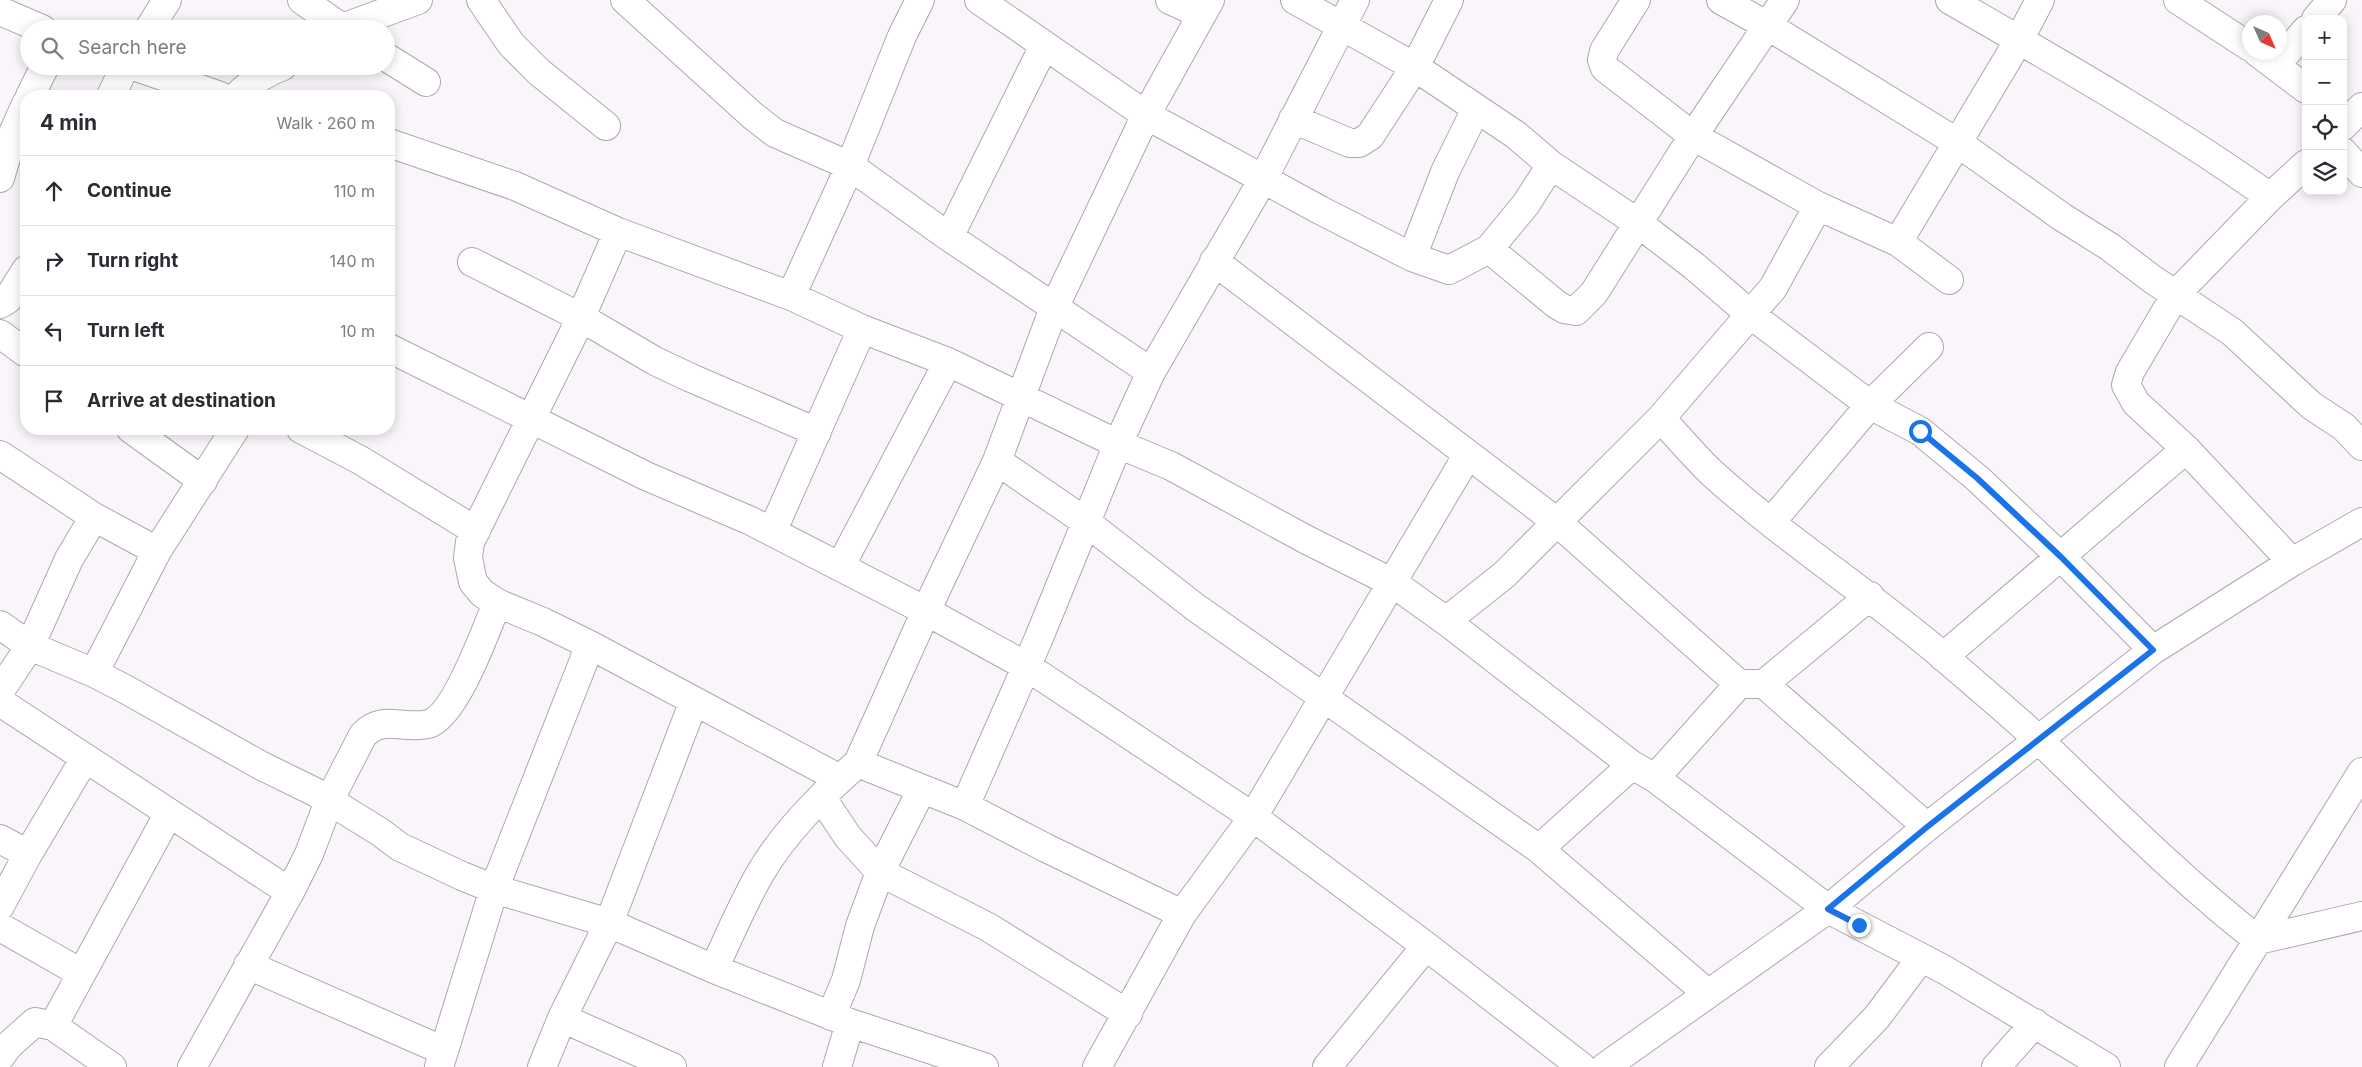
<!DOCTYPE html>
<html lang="en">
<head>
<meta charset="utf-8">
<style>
	body { margin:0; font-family:Inter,sans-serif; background:#f7f7f7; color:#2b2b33 }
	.controls { position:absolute; right:15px; top:15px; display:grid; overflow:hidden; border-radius:10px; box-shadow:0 2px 12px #0003 }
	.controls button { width:45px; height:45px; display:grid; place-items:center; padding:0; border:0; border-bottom:1px solid #e1e1e2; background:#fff; color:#2b2b33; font:25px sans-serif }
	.compass { position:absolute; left:2242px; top:15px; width:45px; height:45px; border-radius:50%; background:#fff; box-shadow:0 2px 12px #0003; rotate:135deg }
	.stop { position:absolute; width:15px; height:15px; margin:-11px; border:4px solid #1a73e8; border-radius:50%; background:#fff }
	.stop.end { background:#1a73e8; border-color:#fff; box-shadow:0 1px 5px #0008 }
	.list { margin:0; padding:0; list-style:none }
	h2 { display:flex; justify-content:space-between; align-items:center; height:65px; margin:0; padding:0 20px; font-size:21px }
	h2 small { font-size:16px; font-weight:400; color:#7c7c81 }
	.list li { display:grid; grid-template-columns:32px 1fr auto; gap:15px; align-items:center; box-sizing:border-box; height:70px; padding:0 20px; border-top:1px solid #e1e1e2 }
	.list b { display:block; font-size:19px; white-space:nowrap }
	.list em { font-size:16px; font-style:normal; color:#7c7c81 }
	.icon { flex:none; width:28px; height:28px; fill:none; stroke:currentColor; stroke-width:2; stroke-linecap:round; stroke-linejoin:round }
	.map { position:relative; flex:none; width:2362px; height:1067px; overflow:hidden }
	.search { position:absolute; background:#fff; box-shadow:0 2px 12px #0003; left:20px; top:20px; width:375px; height:55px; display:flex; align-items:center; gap:12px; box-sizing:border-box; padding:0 18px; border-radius:28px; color:#7c7c81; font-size:19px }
	.panel { position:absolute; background:#fff; box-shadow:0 2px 12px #0003; left:20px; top:90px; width:375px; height:345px; border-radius:20px }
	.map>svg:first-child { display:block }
</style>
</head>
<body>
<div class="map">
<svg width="2362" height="1067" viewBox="0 0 2362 1067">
	<rect width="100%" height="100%" fill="#faf5fa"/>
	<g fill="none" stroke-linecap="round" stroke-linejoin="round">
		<defs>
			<path id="minor" d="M302 0 342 28 418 0
				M481 0 511 44 539 72 606 126
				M625 0 753 116 775 133 850 166 949 237 1151 372
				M979 0 1146 115 1320 210 1412 257 1449 270 1489 249 1526 204 1551 165
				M1170 0 1201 14
				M1295 0 1415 67 1516 135 1551 165 1638 223 1694 266 1750 314 1870 405 1920 431 1977 478 2061 557 2153 650
				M1636 0 1604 51 1602 60 1605 68 1693 136 1818 206 1898 242 1949 280
				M1721 0 1768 26 1958 143 2062 217 2110 247 2152 279 2232 332 2312 406 2344 427 2362 446
				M1950 0C2059 63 2167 124 2270 197
				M2178 0 2250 47
				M0 11 42 29
				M2316 19 2332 0
				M149 29 167 0
				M2257 52 2306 89
				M386 57 426 82
				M2276 65 2306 30
				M134 66 220 96
				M30 96 45 66
				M111 96 125 66
				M237 96C251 82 264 73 283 66
				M1293 119 1350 143H1359L1370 136 1415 67 1449 0
				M2343 126 2362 107
				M389 143 515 186 618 232 791 296 862 329 948 362 1118 444 1171 466 1307 540 1393 583 1446 621 1632 765 1655 778 1828 909 1945 970 2106 1067
				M2343 152 2362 173
				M0 178 14 131 26 104
				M618 232 577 326 470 542 468 558 473 582 482 593 497 603 543 622 590 645 840 779
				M949 237 1044 46
				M1898 242 2019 40 2040 0
				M1489 249 1556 304 1564 309 1576 311 1594 293 1693 136 1785 0
				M1412 257 1445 172 1476 109
				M1214 261 1557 522 1739 684
				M472 262 580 317 655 361 691 378 817 432
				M791 296 850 166 902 36 920 0
				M0 304 7 300 26 270
				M0 334 26 353
				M389 348 646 476 751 521 926 611 1026 666 1253 817 1426 946 1582 1067
				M1661 418C1678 437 1695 457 1713 474 1786 540 1869 593 1944 657 1976 685 2009 712 2040 741 2111 809 2180 879 2258 940L2362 916
				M131 429 203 481
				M301 429 360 460 476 531
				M0 455 94 517 157 551 235 429
				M997 461 1086 522 1195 607 1539 849 1707 993
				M1771 522 1870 405 1929 347
				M772 532 862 329
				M2292 562 2186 449 2136 403 2126 385 2130 372 2176 294 2270 197 2306 164
				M840 567 948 362
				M1446 621 1504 575 1661 418 1773 288 1818 206
				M0 625 30 646 94 673 125 689 260 765 317 793 380 832 400 847 462 876 494 889 609 923 714 969 850 1023 984 1067
				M1943 657 2186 449
				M94 673 157 551
				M1764 684 1927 827
				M0 691 30 646 69 559 94 517
				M0 702 290 892
				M858 763 965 806 1046 848 1182 914
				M1655 778 1739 684H1764L1870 596
				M822 798 848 837 880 872 988 927 1128 1014
				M965 806 1038 640 1118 444 1151 372 1262 181 1355 0
				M0 839 28 854 85 758
				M1539 849 1632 765
				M0 906 28 854
				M0 927 81 973
				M248 965 444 1051
				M714 969C729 936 743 903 761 872 784 833 824 792 858 763L926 611 997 461 1054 308 1146 115 1210 0
				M831 1016 846 980 860 926 880 872 922 789
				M562 1018 672 1067
				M53 1026 169 813
				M0 1057 9 1045 35 1022 53 1026 112 1067
				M192 1067 290 892 309 854 329 801 363 735C383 714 403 730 428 724 455 717 486 630 497 603
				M439 1067 494 889 590 645
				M542 1067 562 1018 609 923 694 701
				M837 1067 850 1023
				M1097 1067 1182 914 1253 817 1467 456
				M1327 1067 1426 946
				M1605 1067 1828 909 1927 827 2153 650 2292 562 2362 522
				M1829 1067 1877 1017 1921 958
				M1996 1067 2035 1023
				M2179 1067 2362 772"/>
		</defs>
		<use href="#minor" stroke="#ada8ad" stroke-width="30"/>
		<use href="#minor" stroke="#fff" stroke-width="28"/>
	</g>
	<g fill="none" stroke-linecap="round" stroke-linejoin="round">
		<path stroke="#1a73e8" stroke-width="6" d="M1859 925 1828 909 1927 827 2153 650 2061 557 1977 478 1920 431"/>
	</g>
</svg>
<div class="controls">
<button>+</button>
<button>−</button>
<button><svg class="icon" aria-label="locate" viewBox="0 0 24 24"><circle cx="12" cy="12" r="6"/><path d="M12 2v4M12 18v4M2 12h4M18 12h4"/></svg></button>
<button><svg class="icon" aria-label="layers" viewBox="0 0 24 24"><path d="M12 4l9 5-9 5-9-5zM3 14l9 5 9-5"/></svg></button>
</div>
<svg class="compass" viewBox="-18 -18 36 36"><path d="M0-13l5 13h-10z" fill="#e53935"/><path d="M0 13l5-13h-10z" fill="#7c7c81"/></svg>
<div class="stop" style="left:1920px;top:431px"></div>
<div class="stop end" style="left:1859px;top:925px"></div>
<div class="search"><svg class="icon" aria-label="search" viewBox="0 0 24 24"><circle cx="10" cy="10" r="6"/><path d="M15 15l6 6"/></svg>Search here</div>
<section class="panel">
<h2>4 min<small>Walk · 260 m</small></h2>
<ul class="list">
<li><svg class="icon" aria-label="ahead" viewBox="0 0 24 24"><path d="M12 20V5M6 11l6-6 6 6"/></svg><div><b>Continue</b></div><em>110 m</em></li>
<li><svg class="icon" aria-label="right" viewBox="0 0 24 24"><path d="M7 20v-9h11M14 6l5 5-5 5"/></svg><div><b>Turn right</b></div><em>140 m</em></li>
<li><svg class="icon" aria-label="left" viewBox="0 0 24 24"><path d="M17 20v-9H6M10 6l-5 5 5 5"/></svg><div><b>Turn left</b></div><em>10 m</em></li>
<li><svg class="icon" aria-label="arrive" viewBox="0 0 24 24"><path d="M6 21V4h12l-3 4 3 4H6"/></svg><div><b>Arrive at destination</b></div></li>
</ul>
</section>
</div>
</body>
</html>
